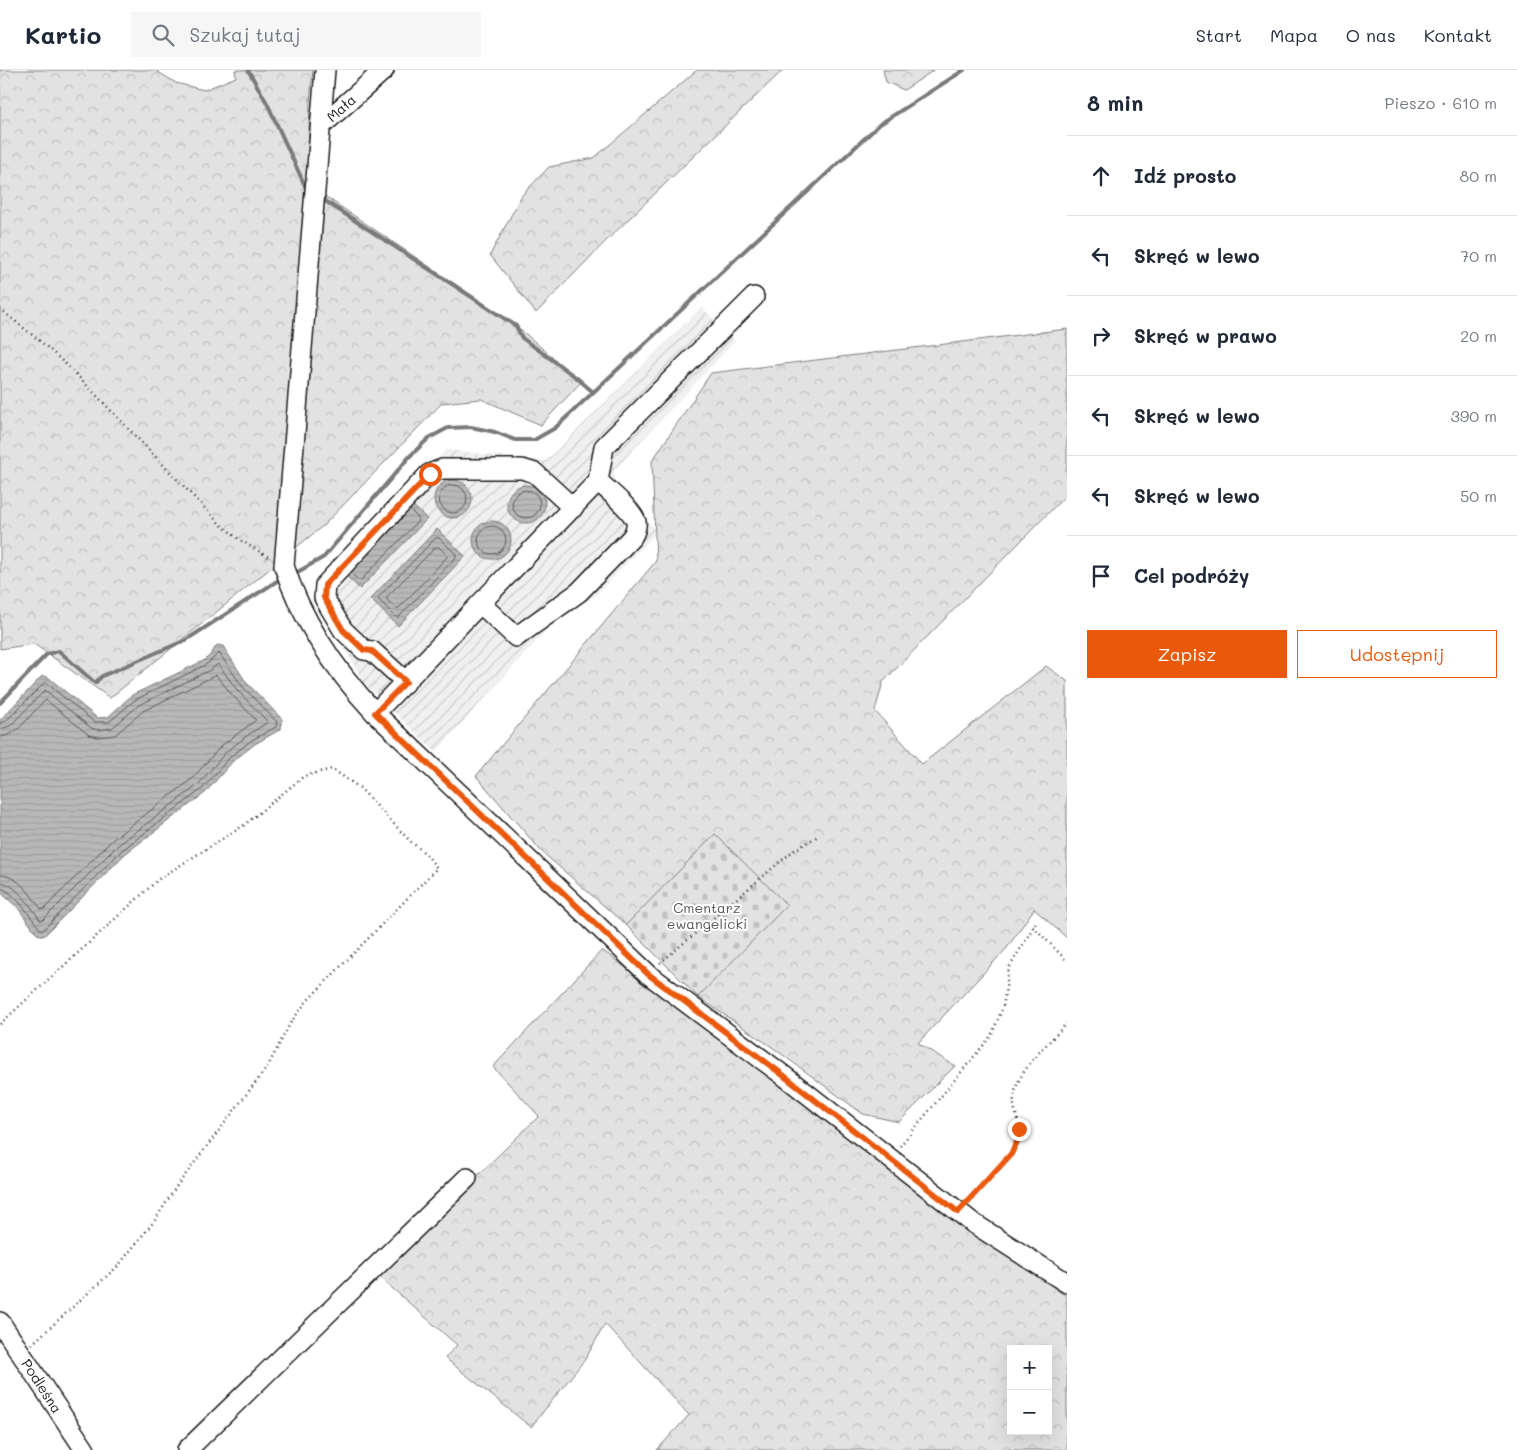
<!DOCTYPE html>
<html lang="pl">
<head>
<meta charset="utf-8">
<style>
	body { margin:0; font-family:Mali,sans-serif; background:#f6f6f7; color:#1f2937 }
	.controls { position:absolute; right:15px; bottom:15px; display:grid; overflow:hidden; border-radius:0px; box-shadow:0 5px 20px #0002 }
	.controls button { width:45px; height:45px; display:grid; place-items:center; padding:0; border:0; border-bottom:1px solid #e0e1e3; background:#fff; color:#1f2937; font:25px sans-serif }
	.stop { position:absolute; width:15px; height:15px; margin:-11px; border:4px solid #ea580c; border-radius:50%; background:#fff }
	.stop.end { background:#ea580c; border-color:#fff; box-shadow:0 1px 5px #0008 }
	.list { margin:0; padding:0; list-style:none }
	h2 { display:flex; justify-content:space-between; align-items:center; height:65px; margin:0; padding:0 20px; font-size:21px }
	h2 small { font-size:16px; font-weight:400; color:#747a83 }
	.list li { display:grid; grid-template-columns:32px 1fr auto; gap:15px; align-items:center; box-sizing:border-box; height:80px; padding:0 20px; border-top:1px solid #e0e1e3 }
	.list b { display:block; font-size:19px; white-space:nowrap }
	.list em { font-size:16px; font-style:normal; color:#747a83 }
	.actions { display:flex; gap:10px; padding:15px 20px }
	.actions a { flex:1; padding:11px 0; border:1px solid #ea580c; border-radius:0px; text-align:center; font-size:18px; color:#ea580c }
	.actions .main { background:#ea580c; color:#fff }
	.icon { flex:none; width:28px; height:28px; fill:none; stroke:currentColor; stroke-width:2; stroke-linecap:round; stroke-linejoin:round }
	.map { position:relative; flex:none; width:1067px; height:1380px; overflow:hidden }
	header { display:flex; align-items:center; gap:30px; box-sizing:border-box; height:70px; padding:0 25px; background:#fff; border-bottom:1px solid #e0e1e3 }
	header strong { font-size:24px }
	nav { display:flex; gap:28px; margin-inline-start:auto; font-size:18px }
	.search { width:350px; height:45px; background:#f6f6f7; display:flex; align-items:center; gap:12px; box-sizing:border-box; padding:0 18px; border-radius:0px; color:#747a83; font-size:19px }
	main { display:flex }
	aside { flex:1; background:#fff }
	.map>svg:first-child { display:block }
</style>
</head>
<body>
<header>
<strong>Kartio</strong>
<div class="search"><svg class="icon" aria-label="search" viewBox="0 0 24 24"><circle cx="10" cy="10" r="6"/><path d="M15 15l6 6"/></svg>Szukaj tutaj</div>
<nav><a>Start</a><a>Mapa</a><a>O nas</a><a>Kontakt</a></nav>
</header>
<main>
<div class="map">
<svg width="1067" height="1380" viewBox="0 0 1067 1380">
	<defs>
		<pattern id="industrial-furrows" width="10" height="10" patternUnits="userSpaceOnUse" patternTransform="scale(1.25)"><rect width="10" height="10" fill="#f0f0f0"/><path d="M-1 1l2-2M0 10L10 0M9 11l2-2" fill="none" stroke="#cdcdcd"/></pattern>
		<pattern id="forest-crowns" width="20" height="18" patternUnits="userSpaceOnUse" patternTransform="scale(1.25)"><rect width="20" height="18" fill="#e2e2e2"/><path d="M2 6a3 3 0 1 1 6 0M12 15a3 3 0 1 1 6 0" fill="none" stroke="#c1c1c1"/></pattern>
		<pattern id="cemetery-stones" width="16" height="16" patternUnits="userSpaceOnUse" patternTransform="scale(1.25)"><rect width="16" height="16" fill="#e2e2e2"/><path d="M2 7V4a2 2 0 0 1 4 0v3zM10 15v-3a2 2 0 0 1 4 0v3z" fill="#c1c1c1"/></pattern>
		<pattern id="water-rules" width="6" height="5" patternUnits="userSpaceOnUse" patternTransform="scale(1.25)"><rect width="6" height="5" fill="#b8b8b8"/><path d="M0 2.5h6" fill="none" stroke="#9e9e9e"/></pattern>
	</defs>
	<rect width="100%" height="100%" fill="#fff"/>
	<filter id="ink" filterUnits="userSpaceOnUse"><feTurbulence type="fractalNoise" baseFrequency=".02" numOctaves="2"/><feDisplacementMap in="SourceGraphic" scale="10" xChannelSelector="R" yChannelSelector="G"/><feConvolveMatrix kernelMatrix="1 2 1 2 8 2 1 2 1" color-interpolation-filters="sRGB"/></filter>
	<g filter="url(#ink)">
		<path fill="url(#industrial-furrows)" d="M702 237 735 271 614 400 616 422 658 461 596 525 548 558 436 682 394 642 393 635 382 624 377 625 364 613 316 527 322 512 446 380 546 391Z"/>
		<path fill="url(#forest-crowns)" stroke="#7f7f7f" fill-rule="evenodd" d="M0 0H155L176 13 204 20 236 7 235 0H313L310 31 307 114 513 253 581 312 541 355 481 329 442 333 324 455 110 628 34 574 0 579Z
			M697 0H783L607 170 536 243 490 185 522 125 549 97 594 88Z
			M883 0H934L904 20 886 12Z
			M1067 259V424L883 612 875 641 922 694 1046 596 1067 611V868L1034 839 1007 878 918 973 955 996 899 1052 863 1044 772 977 698 927 626 855 542 782 476 706 656 491 652 391 711 303Z
			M602 880 1067 1227V1380H657L689 1345 605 1254 586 1288 531 1357 445 1288 457 1275 376 1204 539 1046 493 997ZM1011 1279H1048V1361H1011Z"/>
		<path fill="url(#cemetery-stones)" stroke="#7f7f7f" d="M715 764 787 835 698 927 626 855Z"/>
		<path fill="url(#water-rules)" stroke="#7a7a7a" d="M434 429a19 19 0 1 1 38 0a19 19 0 1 1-38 0Z
			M507 434a19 19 0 1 1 38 0a19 19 0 1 1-38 0Z
			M408 431 427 449 360 519 341 501Z
			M473 470a19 19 0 1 1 38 0a19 19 0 1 1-38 0Z
			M437 459 465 486 398 556 370 529Z
			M217 575 223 576 246 612 282 649 281 659 255 674 233 691 205 723 125 784 44 866 37 864 17 837 0 822V650L42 606 48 607 97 648 108 647 132 625 205 590 211 584Z"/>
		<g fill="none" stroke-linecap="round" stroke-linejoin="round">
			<path stroke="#5a5a5a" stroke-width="1" d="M439 429a14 14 0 1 1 28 0a14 14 0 1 1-28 0Z
				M512 434a14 14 0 1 1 28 0a14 14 0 1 1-28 0Z
				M478 470a14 14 0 1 1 28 0a14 14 0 1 1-28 0Z
				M436 468H439L456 484V487L399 547H396L379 530 378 528Z
				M436 477H439L447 485V487L399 538H396L387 530V527Z
				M351 503 358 510H361L418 451V448L410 440
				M0 653 6 651 45 612 94 652H109L135 630 207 594 219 583 242 616 277 652 276 657 252 670 230 687 202 719 121 781 43 860 40 859C31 848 14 820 0 818
				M0 659 10 656 45 620 91 658 98 660 112 658 139 635 210 600 218 594 237 620 268 652 248 665 226 682 198 715 117 776 43 850H40C32 838 16 813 0 812
				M0 667C20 666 31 641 46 630L89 665 98 667 115 665 143 641 216 605 232 625 256 650 221 676 192 709 112 770 44 839H41C31 825 18 805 0 805"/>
			<path stroke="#7a7a7a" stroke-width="4" d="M248 0 267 33 306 118
				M322 129 516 256 522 268 577 308 593 322
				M294 504 324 487 410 386 429 368 448 358 471 357 495 362 515 370H534L555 358 880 54 964 0
				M0 633 47 584 59 581 95 613 102 606 186 570 277 511"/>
			<defs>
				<path id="minor" d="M325 0 284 496C302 551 336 601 375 643L648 904 783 1005 973 1153 1067 1213
					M321 56 384 0
					M481 534 516 567 579 522 632 467C635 462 637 458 636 452 633 440 607 420 598 411
					M406 612 372 581 364 580 343 560 324 528 325 515 429 404 442 399H522L535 403 573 438
					M375 643 598 411 604 377 754 227
					M0 1252 85 1380
					M187 1380 467 1108"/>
			</defs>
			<use href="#minor" stroke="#1c1c1c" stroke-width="22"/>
			<path stroke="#1c1c1c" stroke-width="2.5" stroke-dasharray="1 4" stroke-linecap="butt" d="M0 239 46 276 74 302 220 454 240 470 270 488
				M1033 856 1067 891
				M660 893 793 781 818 766
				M0 954 160 808 243 756 304 706 332 699 360 718 410 771 426 784 437 798 307 931 291 952 268 996 176 1117 155 1150 118 1196 32 1274
				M900 1076 991 966 1003 937 1009 898 1037 851
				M968 1131C980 1118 1015 1085 1019 1069 1022 1054 1012 1041 1014 1027 1016 1001 1050 972 1067 953"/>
			<use href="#minor" stroke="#fff" stroke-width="19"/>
		</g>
	</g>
	<g fill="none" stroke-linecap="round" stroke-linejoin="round" filter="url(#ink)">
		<path stroke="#ea580c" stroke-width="6" d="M430 404 325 515 324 528 343 560 364 580 372 581 406 612 375 643 648 904 783 1005 958 1142 1011 1084 1018 1070 1019 1059"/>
	</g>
	<g text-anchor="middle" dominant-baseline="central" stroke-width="4" stroke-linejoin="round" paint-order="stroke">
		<g font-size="14" fill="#1c1c1c" stroke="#fff">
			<text transform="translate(341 38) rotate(-41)">Mała</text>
			<text transform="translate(42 1316) rotate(57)">Podleśna</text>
		</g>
		<g font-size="14" fill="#575757" stroke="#fff">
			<text x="707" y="837">Cmentarz<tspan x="707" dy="16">ewangelicki</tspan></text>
		</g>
	</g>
</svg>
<div class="controls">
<button>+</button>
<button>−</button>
</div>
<div class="stop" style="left:430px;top:404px"></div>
<div class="stop end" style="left:1019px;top:1059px"></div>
</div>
<aside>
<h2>8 min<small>Pieszo · 610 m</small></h2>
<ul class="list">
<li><svg class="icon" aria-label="ahead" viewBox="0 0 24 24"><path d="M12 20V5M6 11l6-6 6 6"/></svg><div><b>Idź prosto</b></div><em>80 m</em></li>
<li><svg class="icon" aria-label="left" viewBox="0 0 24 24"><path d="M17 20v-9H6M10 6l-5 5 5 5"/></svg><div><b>Skręć w lewo</b></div><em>70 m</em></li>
<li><svg class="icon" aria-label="right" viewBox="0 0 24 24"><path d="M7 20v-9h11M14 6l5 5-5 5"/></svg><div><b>Skręć w prawo</b></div><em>20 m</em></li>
<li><svg class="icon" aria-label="left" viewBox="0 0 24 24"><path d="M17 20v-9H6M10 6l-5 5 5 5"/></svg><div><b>Skręć w lewo</b></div><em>390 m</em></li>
<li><svg class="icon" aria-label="left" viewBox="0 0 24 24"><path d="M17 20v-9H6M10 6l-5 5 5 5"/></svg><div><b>Skręć w lewo</b></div><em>50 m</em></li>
<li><svg class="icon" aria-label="arrive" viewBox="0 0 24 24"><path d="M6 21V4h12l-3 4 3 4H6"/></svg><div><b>Cel podróży</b></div></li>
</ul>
<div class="actions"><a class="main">Zapisz</a><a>Udostępnij</a></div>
</aside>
</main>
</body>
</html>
